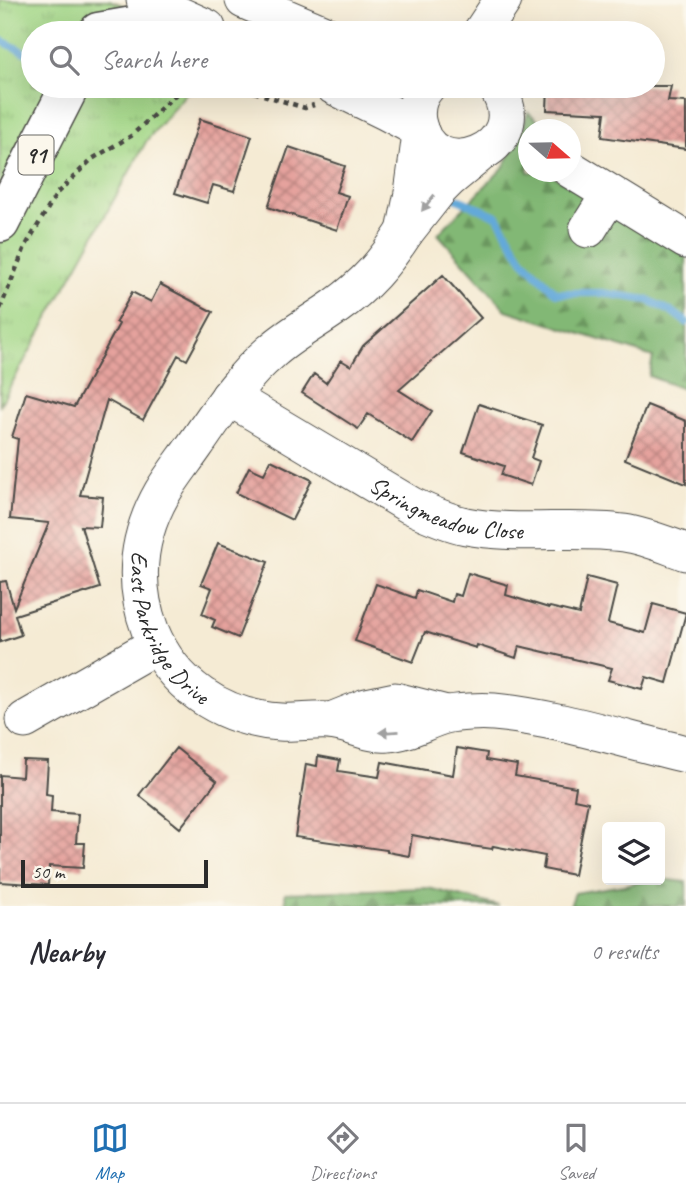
<!DOCTYPE html>
<html lang="en">
<head>
<meta charset="utf-8">
<style>
	body { margin:0; font-family:Caveat,sans-serif; background:#f7f7f7; color:#2b2b33 }
	.controls { position:absolute; right:21px; bottom:21px; display:grid; overflow:hidden; border-radius:7px; box-shadow:0 7px 28px #0002 }
	.controls button { width:63px; height:63px; display:grid; place-items:center; padding:0; border:0; border-bottom:2px solid #e1e1e2; background:#fff; color:#2b2b33; font:35px sans-serif }
	.compass { position:absolute; left:518px; top:119px; width:63px; height:63px; border-radius:50%; background:#fff; box-shadow:0 7px 28px #0002; rotate:110deg }
	.scale { position:absolute; left:21px; bottom:18px; width:187px; box-sizing:border-box; padding-left:7px; border:4px solid #2b2b2b; border-top:0; font-size:19px; line-height:24px; white-space:nowrap; color:#2b2b2b; -webkit-text-stroke:5px #fbf7ec; paint-order:stroke }
	.list { margin:0; padding:0; list-style:none }
	h2 { display:flex; justify-content:space-between; align-items:center; height:91px; margin:0; padding:0 28px; font-size:30px }
	h2 small { font-size:23px; font-weight:400; color:#7c7c81 }
	.icon { flex:none; width:38px; height:38px; fill:none; stroke:currentColor; stroke-width:2; stroke-linecap:round; stroke-linejoin:round }
	.map { position:relative; flex:none; width:686px; height:906px; overflow:hidden }
	.search { position:absolute; background:#fff; box-shadow:0 7px 28px #0002; left:21px; right:21px; top:21px; height:77px; display:flex; align-items:center; gap:18px; box-sizing:border-box; padding:0 24px; border-radius:38px; color:#7c7c81; font-size:26px }
	.sheet { height:196px; background:#fff }
	nav { display:flex; justify-content:space-around; align-items:center; box-sizing:border-box; height:98px; border-top:2px solid #e1e1e2; background:#fff; font-size:19px; color:#7c7c81 }
	nav a { display:grid; justify-items:center; gap:4px }
	nav .on { color:#1f6fb2 }
	.map>svg:first-child { display:block }
</style>
</head>
<body>
<div class="map">
<svg width="686" height="906" viewBox="0 0 686 906">
	<defs>
		<pattern id="grass-tufts" width="24" height="20" patternUnits="userSpaceOnUse" patternTransform="scale(1.75)"><rect width="24" height="20" fill="#a3d787"/><path d="M3 7l-1-3M5 7V3M7 7l1-3M15 17l-1-3M17 17v-4M19 17l1-3" fill="none" stroke="#8cb975"/></pattern>
		<pattern id="forest-firs" width="22" height="20" patternUnits="userSpaceOnUse" patternTransform="scale(1.75)"><rect width="22" height="20" fill="#82b874"/><path d="M5 1l3.5 6h-7zM16 11l3.5 6h-7z" fill="#6b965f"/></pattern>
		<pattern id="building-cross-hatch" width="8" height="8" patternUnits="userSpaceOnUse" patternTransform="scale(1.75)"><rect width="8" height="8" fill="#e5a29d"/><path d="M0 0l8 8M0 8l8-8" fill="none" stroke="#ba8480"/></pattern>
	</defs>
	<rect width="100%" height="100%" fill="#fbf7ec"/>
	<filter id="ink" filterUnits="userSpaceOnUse"><feTurbulence type="fractalNoise" baseFrequency=".0143" numOctaves="2"/><feDisplacementMap in="SourceGraphic" scale="14" xChannelSelector="R" yChannelSelector="G"/><feConvolveMatrix kernelMatrix="1 2 1 2 8 2 1 2 1" color-interpolation-filters="sRGB"/></filter>
	<filter id="wash" filterUnits="userSpaceOnUse"><feTurbulence type="fractalNoise" baseFrequency=".00686" numOctaves="4" result="noise"/><feDisplacementMap in="SourceGraphic" scale="28" xChannelSelector="R" yChannelSelector="G"/><feGaussianBlur stdDeviation="1.57" result="paint"/><feColorMatrix in="noise" values="0 0 0 0 0 0 0 0 0 0 0 0 0 0 0 0 0 1.4 0 .05"/><feComposite in="paint" operator="in"/></filter>
	<g filter="url(#wash)">
		<rect width="100%" height="100%" fill="#f5ebd4"/>
		<path fill="url(#grass-tufts)" stroke="#678159" stroke-width="2" d="M0 0H109L195 33H33V86H254L252 91 187 92 147 140 0 405Z"/>
		<path fill="url(#forest-firs)" stroke="#567250" stroke-width="2" d="M528 112 548 129 528 130V172H553L552 175 686 256V390L649 376 653 357 506 310 438 234 503 168 519 139Z
			M660 879 686 882V906H570L575 893Z
			M428 888 499 906H286L285 893Z"/>
		<g fill="none" stroke-linecap="round" stroke-linejoin="round">
			<path stroke="#63a9d9" stroke-width="8" d="M0 40 30 55
				M455 198 497 216 523 260 556 293H603L648 300 674 313 686 322"/>
		</g>
		<g id="blocks">
			<path fill="url(#building-cross-hatch)" d="M548 86H671L668 101 686 102V149L602 137 605 113 547 110Z
				M200 119 252 136 234 191 213 185 207 203 175 193Z
				M289 147 345 166 336 192 348 196 337 230 268 207Z
				M443 275 481 318 399 390 432 411 412 442 368 414 358 429 302 393 314 374 326 383 341 360 351 366 363 346Z
				M160 284 213 312 187 360 178 355 143 420 107 400 80 495 103 497 100 527 81 526 100 588 15 615 21 635 0 642V582L6 581 14 608 49 523 10 519 18 439 12 437 26 393 74 407 119 324 116 322 132 292 151 302Z
				M479 404 542 425 531 458 539 461 531 485 501 475 504 466 463 452Z
				M647 405 686 421V484L625 459Z
				M271 460 312 480 292 520 236 493 249 467 264 474Z
				M218 543 268 562 238 638 212 627 215 620 202 614 212 588 201 584Z
				M468 573 508 585 506 595 549 608 550 607 579 614 587 577 617 585 608 623 645 633 653 604 686 613 667 683 646 677 642 689 608 680 612 668 519 646 516 658 477 645 476 648 425 632 413 662 355 641 376 584 415 598 417 590 452 602 454 594 461 596Z
				M176 748 217 781 180 828 139 795Z
				M457 748 487 753 486 760 517 765 515 776 576 787 574 799 588 802 574 875 543 869 545 856 493 846 492 849 464 845 412 835 409 856 387 852V850L295 837 306 764 317 766 318 756 340 760 338 771 379 777 382 762 453 775Z
				M23 760 48 761 46 794 52 795 51 812 78 814 76 843H85L83 868 49 866 48 885 0 882V775L22 777Z"/>
		</g>
	</g>
	<g filter="url(#ink)">
		<use href="#blocks" fill-opacity="0" stroke="#494844" stroke-width="2"/>
		<g fill="none" stroke-linecap="round" stroke-linejoin="round">
			<defs>
				<g id="minor">
					<path d="M145 0 207 28"/>
					<path d="M244 0 322 33"/>
					<path d="M481 33 503 0"/>
					<path d="M334 86 387 112 419 129"/>
					<path d="M427 86C418 96 415 109 417 121 429 192 540 150 496 86"/>
					<path d="M421 134 413 193 405 232 439 189 449 179 477 156"/>
					<path d="M570 169 686 240"/>
					<path d="M588 229 610 194"/>
					<path id="s1" d="M405 232C384 264 366 285 335 307 314 322 291 334 272 351 241 377 219 411 196 444 185 460 172 476 162 493 137 537 132 582 150 630 172 685 221 718 280 722 296 723 313 720 329 721 349 722 368 735 388 733 408 732 426 720 445 715 457 712 481 711 494 712 559 718 622 739 686 754"/>
					<path id="s2" d="M229 397 410 505C429 514 447 522 466 526 518 536 572 526 624 533 645 536 666 545 686 552"/>
					<path d="M25 720 156 645"/>
					<path d="M331 721 366 707 395 701 446 714"/>
				</g>
				<path id="major" d="M98 32 139 25 207 33
					M0 223 70 86"/>
			</defs>
			<use href="#minor" stroke="#494844" stroke-width="39"/>
			<use href="#major" stroke="#494844" stroke-width="41"/>
			<path stroke="#494844" stroke-width="4.5" stroke-dasharray="5 5" stroke-linecap="butt" d="M235 86 305 108 314 105
				M0 309 25 247 57 193 92 159 131 136 174 96 187 86"/>
			<use href="#minor" stroke="#fff" stroke-width="37"/>
			<use href="#major" stroke="#fff" stroke-width="38"/>
		</g>
		<defs><path id="oneway-solid" d="M-6-.8H1V-3.2L6.5 0L1 3.2V.8H-6Z" transform="scale(1.75)"/></defs>
		<g fill="#a0a0a0">
			<use href="#oneway-solid" transform="translate(428 203) rotate(128)"/>
			<use href="#oneway-solid" transform="translate(389 732) rotate(177)"/>
		</g>
	</g>
	<g text-anchor="middle" dominant-baseline="central" stroke-width="7" stroke-linejoin="round" paint-order="stroke">
		<rect fill="#fbf7ec" stroke="#696865" stroke-width="2" x="18.5" y="135.5" width="35" height="39" rx="5"/>
		<g font-size="23" font-weight="bold" fill="#2b2b2b">
			<text x="36" y="155">91</text>
		</g>
		<g font-size="24" fill="#2b2b2b" stroke="#fbf7ec">
			<text stroke="none"><textPath href="#s2" startOffset="247">Springmeadow Close</textPath></text>
			<text stroke="none"><textPath href="#s1" startOffset="508">East Parkridge Drive</textPath></text>
		</g>
	</g>
</svg>
<div class="controls">
<button><svg class="icon" aria-label="layers" viewBox="0 0 24 24"><path d="M12 4l9 5-9 5-9-5zM3 14l9 5 9-5"/></svg></button>
</div>
<svg class="compass" viewBox="-18 -18 36 36"><path d="M0-13l5 13h-10z" fill="#e53935"/><path d="M0 13l5-13h-10z" fill="#7c7c81"/></svg>
<div class="scale">50 m</div>
<div class="search"><svg class="icon" aria-label="search" viewBox="0 0 24 24"><circle cx="10" cy="10" r="6"/><path d="M15 15l6 6"/></svg>Search here</div>
</div>
<section class="sheet">
<h2>Nearby<small>0 results</small></h2>
<ul class="list">
</ul>
</section>
<nav>
<a class="on"><svg class="icon" aria-label="map" viewBox="0 0 24 24"><path d="M3 6l6-2 6 2 6-2v14l-6 2-6-2-6 2zM9 4v14M15 6v14"/></svg>Map</a>
<a><svg class="icon" aria-label="directions" viewBox="0 0 24 24"><path d="M12 3l9 9-9 9-9-9zM9 14v-3h6M13 9l2 2-2 2"/></svg>Directions</a>
<a><svg class="icon" aria-label="saved" viewBox="0 0 24 24"><path d="M7 4h10v16l-5-4-5 4z"/></svg>Saved</a>
</nav>
</body>
</html>
